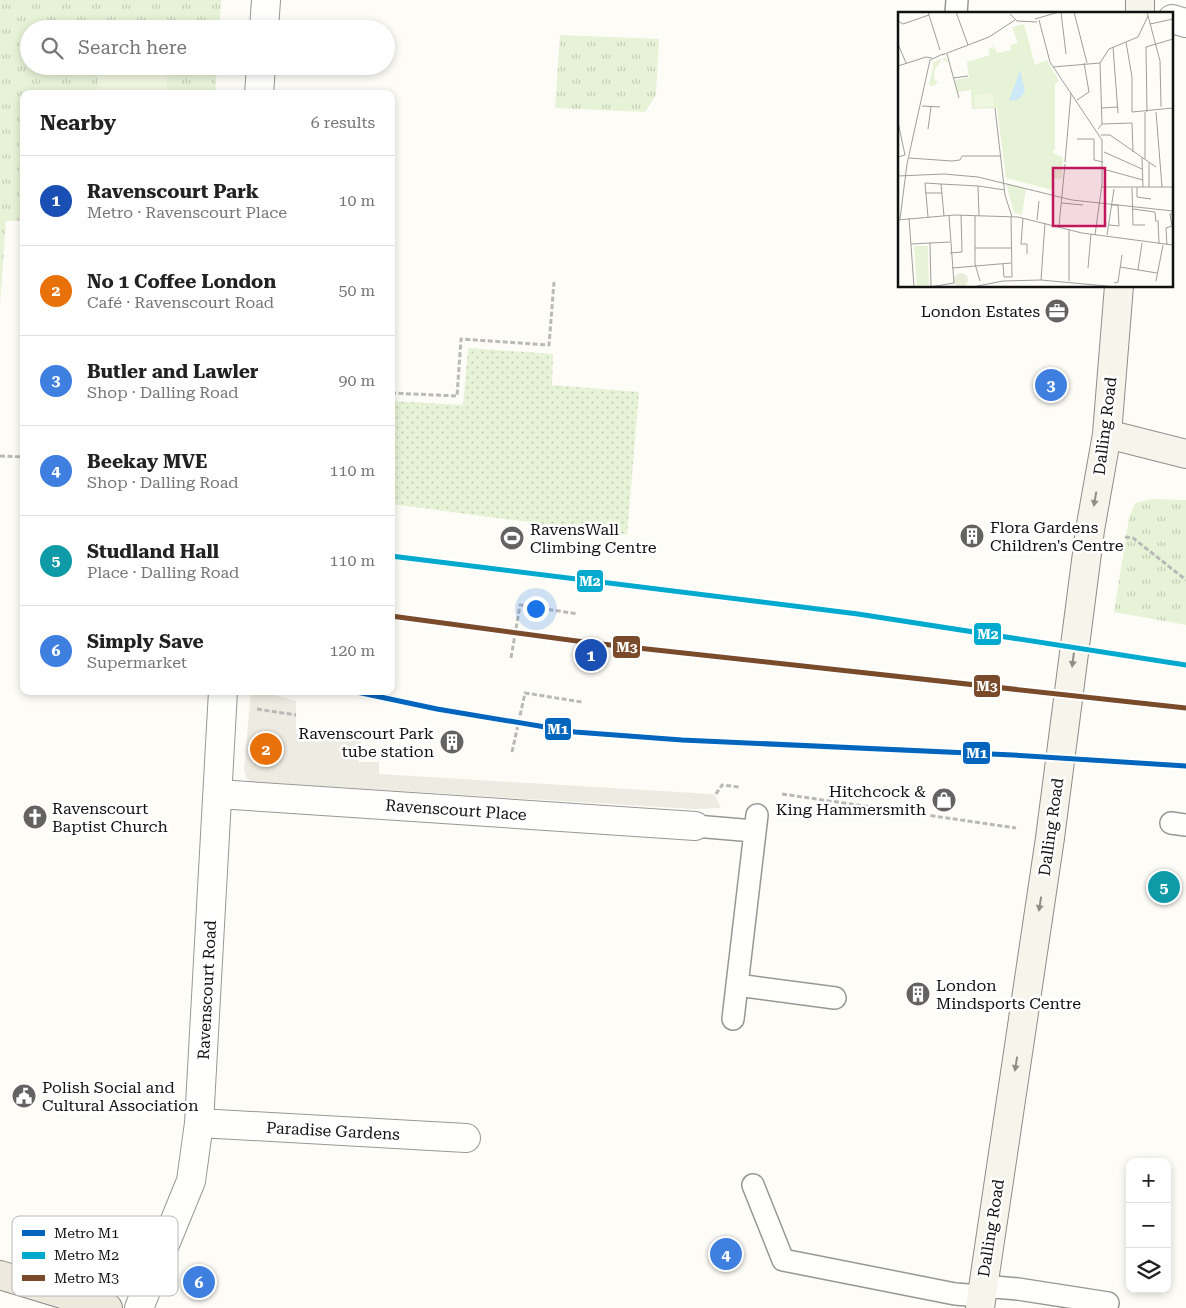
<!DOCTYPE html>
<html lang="en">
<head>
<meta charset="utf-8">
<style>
	body { margin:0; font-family:"Roboto Serif",serif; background:#f6f6f6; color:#222 }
	.controls { position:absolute; right:15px; bottom:15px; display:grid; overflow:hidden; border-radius:10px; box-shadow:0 2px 8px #0003 }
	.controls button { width:45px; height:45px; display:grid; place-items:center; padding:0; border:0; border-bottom:1px solid #e0e0e0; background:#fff; color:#222; font:25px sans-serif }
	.you { position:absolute; left:535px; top:608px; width:18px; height:18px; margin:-12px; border:4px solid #fff; border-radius:50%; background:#1a73e8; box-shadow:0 0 0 8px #1a73e833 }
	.badge { display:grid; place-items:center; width:32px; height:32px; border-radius:50%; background:#0f766e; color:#fff; font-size:16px; font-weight:700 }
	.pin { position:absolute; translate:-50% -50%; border:2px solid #fff; box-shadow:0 1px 5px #0006 }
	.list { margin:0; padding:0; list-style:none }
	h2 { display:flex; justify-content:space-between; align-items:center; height:65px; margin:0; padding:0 20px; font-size:21px }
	h2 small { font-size:16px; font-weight:400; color:#767676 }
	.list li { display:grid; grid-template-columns:32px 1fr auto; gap:15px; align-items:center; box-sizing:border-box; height:90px; padding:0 20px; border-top:1px solid #e0e0e0 }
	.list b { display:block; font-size:19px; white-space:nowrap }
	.list p { margin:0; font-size:16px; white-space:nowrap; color:#767676 }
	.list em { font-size:16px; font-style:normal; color:#767676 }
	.icon { flex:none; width:28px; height:28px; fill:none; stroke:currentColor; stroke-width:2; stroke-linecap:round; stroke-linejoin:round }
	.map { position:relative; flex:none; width:1186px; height:1308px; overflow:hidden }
	.search { position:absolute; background:#fff; box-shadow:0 2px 8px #0003; left:20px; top:20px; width:375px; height:55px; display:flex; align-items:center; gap:12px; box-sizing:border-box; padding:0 18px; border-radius:28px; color:#767676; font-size:19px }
	.panel { position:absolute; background:#fff; box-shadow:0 2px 8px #0003; left:20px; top:90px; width:375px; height:605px; border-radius:10px }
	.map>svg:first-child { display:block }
</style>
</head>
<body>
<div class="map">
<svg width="1186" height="1308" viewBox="0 0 1186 1308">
	<defs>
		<pattern id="park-tufts" width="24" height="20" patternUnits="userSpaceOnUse" patternTransform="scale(1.25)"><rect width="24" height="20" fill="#e7f3d7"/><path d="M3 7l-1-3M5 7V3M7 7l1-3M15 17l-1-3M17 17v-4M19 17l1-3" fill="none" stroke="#c5cfb8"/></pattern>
		<pattern id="garden-dots" width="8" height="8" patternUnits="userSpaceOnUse" patternTransform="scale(1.25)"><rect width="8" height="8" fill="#e7f3d7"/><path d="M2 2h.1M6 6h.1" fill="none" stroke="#c5cfb8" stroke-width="1.8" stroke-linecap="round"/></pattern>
	</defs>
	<rect width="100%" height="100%" fill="#fdfcf7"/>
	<path fill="url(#park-tufts)" d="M0 0H221L219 29H29V66H217L215 94H24V221H6L0 306Z
		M560 35 659 39 656 95 645 112 555 108Z
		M1151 499 1186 500V625L1114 612 1129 518 1135 503Z"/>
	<path fill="url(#garden-dots)" d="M468 348 553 354 552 385 639 392 627 535 391 504V401L463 405Z"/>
	<path fill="#f0f6e1" d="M99 66H168L166 94H97Z"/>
	<path fill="#edebe2" d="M251 691H261L296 701V734L341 729 361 736 359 762H379V774L695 793 715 795 721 808 693 809 253 782 247 779 244 770Z"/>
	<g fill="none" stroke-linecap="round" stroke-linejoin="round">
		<defs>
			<path id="lane" d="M956 14 957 0
				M1171 823 1186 825
				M695 826 754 831
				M737 985 835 998
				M733 1019 757 815
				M753 1185 783 1260 955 1294 981 1296
				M983 1286 1018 1289 1108 1303"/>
			<path id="street" d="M1172 19 1186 23
				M264 29 266 0
				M259 94 261 66
				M218 794 695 826
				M199 1123 466 1138
				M139 1308 191 1181 199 1123 223 691"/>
			<path id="secondary" d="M1140 14V0
				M1107 434 1186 454
				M980 1308 1050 838 1090 530 1107 434 1119 286"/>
			<path id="primary" d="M0 1275 108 1308"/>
		</defs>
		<use href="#lane" stroke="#979795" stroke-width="24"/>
		<use href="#street" stroke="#979795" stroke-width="30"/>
		<use href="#secondary" stroke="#8e8d8b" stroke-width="30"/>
		<use href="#primary" stroke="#858482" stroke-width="30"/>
		<path stroke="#b9b9b8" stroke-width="3" stroke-dasharray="5 2.5" stroke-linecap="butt" d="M391 393 457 396 461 339 549 345 554 282
			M0 456 24 457
			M1125 537 1133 538 1186 580
			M511 658 520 605 578 614
			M257 709 296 715
			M512 752 525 693 582 702
			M716 794 722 785 739 787
			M782 794 1016 828"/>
		<use href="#lane" stroke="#fffffe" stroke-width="21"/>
		<use href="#street" stroke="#fffffe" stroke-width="28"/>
		<use href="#secondary" stroke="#f6f4eb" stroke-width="28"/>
		<use href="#primary" stroke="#ede9dc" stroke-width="28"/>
		<defs>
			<path id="metro-1" d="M352 691 437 709 575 732 682 740 1013 755 1186 766"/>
			<path id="metro-2" d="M391 556 858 614 1186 665"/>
			<path id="metro-3" d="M391 616 592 643 1186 708"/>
		</defs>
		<use href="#metro-1" stroke="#fff" stroke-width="9"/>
		<use href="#metro-2" stroke="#fff" stroke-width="9"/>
		<use href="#metro-3" stroke="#fff" stroke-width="9"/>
		<use href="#metro-1" stroke="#0065bd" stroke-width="5"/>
		<use href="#metro-2" stroke="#00a9ce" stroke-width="5"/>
		<use href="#metro-3" stroke="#7a4b2a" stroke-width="5"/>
	</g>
	<defs><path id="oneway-solid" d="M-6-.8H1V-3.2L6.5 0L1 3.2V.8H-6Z" transform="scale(1.25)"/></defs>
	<g fill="#8f8e89">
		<use href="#oneway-solid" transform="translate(1095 499) rotate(100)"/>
		<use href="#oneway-solid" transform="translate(1073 660) rotate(97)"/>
		<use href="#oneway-solid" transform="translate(1040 904) rotate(99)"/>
		<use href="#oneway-solid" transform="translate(1016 1064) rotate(99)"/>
	</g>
	<defs>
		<symbol id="office-disc" viewBox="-11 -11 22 22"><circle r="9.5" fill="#646362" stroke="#fff"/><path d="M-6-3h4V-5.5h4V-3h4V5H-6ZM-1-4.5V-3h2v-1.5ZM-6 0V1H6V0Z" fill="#fff"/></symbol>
		<symbol id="building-disc" viewBox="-11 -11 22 22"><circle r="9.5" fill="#646362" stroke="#fff"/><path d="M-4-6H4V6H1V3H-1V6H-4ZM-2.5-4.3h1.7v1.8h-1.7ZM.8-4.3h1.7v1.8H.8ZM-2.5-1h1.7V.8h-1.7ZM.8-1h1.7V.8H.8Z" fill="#fff"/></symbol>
		<symbol id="stadium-disc" viewBox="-11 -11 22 22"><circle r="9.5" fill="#646362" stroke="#fff"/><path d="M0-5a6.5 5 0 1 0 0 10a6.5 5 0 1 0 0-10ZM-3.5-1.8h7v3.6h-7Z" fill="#fff"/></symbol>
		<symbol id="shop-disc" viewBox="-11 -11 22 22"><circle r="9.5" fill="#646362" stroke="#fff"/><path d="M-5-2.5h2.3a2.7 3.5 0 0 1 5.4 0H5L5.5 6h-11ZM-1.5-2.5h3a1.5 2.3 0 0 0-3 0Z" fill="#fff"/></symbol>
		<symbol id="church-disc" viewBox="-11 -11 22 22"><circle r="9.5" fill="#646362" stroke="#fff"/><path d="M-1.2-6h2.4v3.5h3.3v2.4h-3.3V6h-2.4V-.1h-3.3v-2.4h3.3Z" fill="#fff"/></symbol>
		<symbol id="civic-disc" viewBox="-11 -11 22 22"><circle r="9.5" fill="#646362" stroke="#fff"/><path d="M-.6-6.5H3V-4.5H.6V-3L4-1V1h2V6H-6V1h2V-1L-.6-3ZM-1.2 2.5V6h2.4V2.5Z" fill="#fff"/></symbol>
	</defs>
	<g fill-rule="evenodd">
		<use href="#office-disc" x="1043" y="297" width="28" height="28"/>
		<use href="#building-disc" x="958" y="522" width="28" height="28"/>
		<use href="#stadium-disc" x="498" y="524" width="28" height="28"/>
		<use href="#building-disc" x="438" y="728" width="28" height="28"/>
		<use href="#shop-disc" x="930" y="786" width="28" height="28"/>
		<use href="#church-disc" x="21" y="803" width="28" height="28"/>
		<use href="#building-disc" x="904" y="980" width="28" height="28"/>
		<use href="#civic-disc" x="10" y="1082" width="28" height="28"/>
	</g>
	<g text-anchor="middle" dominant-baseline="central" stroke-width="5" stroke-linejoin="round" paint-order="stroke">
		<g font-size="16" fill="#111" stroke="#fff" text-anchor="start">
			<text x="1040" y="311" text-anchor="end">London Estates</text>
			<text x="990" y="527">Flora Gardens<tspan x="990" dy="18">Children's Centre</tspan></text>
			<text x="530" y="529">RavensWall<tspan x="530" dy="18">Climbing Centre</tspan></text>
			<text x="434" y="733" text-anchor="end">Ravenscourt Park<tspan x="434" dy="18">tube station</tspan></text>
			<text x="926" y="791" text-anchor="end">Hitchcock &amp;<tspan x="926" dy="18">King Hammersmith</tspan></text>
			<text x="52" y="808">Ravenscourt<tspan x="52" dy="18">Baptist Church</tspan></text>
			<text x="936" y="985">London<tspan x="936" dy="18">Mindsports Centre</tspan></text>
			<text x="42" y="1087">Polish Social and<tspan x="42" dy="18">Cultural Association</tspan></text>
		</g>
		<g font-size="16" fill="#111" stroke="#fff">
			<text transform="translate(1105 426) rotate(-83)">Dalling Road</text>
			<text transform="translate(456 810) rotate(4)">Ravenscourt Place</text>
			<text transform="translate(1051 827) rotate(-82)">Dalling Road</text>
			<text transform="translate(207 990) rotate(-87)">Ravenscourt Road</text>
			<text transform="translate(333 1131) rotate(3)">Paradise Gardens</text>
			<text transform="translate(991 1228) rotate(-81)">Dalling Road</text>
		</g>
	</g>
	<g transform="translate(898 12)">
		<rect width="275" height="275" fill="#fdfcf7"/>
		<path d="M48 45 50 51 44 47 36 59 37 69H41L35 74 31 73 36 50Z" fill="#e7f3d7"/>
		<path d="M56 268a7 7 0 1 1 14 0a7 7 0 1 1-14 0Z" fill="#e9eedb"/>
		<path d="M126 12 137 53 149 48 161 69 157 72V137L154 140 165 146 164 167 155 166 154 178 108 166 99 96 74 97 73 78 60 80 57 68 71 65 69 50 92 43 90 35 96 37 93 28 99 41 113 38 112 33 120 31 114 15ZM108 171 128 176 124 203 116 201ZM16 234H30L31 273 19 274Z" fill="#e7f3d7"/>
		<path d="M95 81 96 94 77 95 76 83Z" fill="#f0f6e1"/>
		<path d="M122 58 127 80 121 87 111 89Z" fill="#cde8f7"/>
		<path fill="none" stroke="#9f9e9b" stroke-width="1" d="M30 0 42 38M58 0 70 33M163 0 168 42M176 0 189 51M249 0 262 49 263 95M112 2 119 9 139 10M137 7 161 0M141 8 152 50 204 128V172L197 223M0 9 5 12 31 3M252 12 275 7M228 30 234 65V100L275 96M0 32 8 51M215 35 220 101M49 42 61 86M44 43 91 25 117 8M0 54 28 45 34 46M155 55 202 51M55 66 70 64M179 88 191 80 186 51M24 94 42 95M97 96 107 183 114 205M203 96 220 95M247 100V147M249 100 248 35 275 27M258 100 264 175M0 110 7 143 0 145M204 112 234 111 235 140M30 117 33 95M200 117 204 112 202 51 211 37 240 25 250 4M203 123H212L258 155M179 127H196V148L205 150M206 140 244 157M11 146 54 149 62 148 64 144H102M244 146 245 175M167 150 173 81M251 151V175M205 157 245 168M0 164 46 162 80 165 174 188 275 199M43 172 80 174M204 175H275M239 175V185L253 187M234 176 235 213H247M27 181H44M164 191 185 193M235 197 257 200 258 210M77 204V252L82 269M81 204 80 174 107 178M30 205 27 171 43 172 46 204M11 206 16 275M125 206 123 232H129V242M2 207 9 152 32 48 45 42M0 208 56 203 120 205 184 221 275 233M139 208 141 189M260 208 261 232M211 213 221 214 220 193H214M161 214 167 152M209 223 216 177M32 231 33 275M13 232 52 230M269 233 268 216 274 214 272 202H275M77 236H113M52 241 64 240 63 203M105 252 106 265H114L113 205M222 255 259 261M54 256 113 251M190 256 193 222M240 258 244 231M143 268 147 211M171 269V218M258 269 265 233M216 271 220 270 224 243M32 275 56 271 51 204M74 275 105 269 143 268 219 275"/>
		<path fill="#c2185b" fill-opacity="0.15" stroke="#c2185b" stroke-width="2.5" d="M155 156H207V214H155Z"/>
		<rect width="275" height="275" fill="none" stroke="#111" stroke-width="2.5"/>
	</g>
	<rect x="12" y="1216" width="166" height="80" rx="8" fill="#fff" stroke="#b8b8b8" stroke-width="1"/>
	<rect x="22" y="1230" width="23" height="6" fill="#0065bd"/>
	<rect x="22" y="1252" width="23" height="7" fill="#00a9ce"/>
	<rect x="22" y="1275" width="23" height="6" fill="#7a4b2a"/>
	<g font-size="14" fill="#111">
		<text x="54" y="1238">Metro M1</text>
		<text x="54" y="1260">Metro M2</text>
		<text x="54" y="1283">Metro M3</text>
	</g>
	<g stroke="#fff" stroke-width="2">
		<rect x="576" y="569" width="28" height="24" rx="5" fill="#00a9ce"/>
		<rect x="973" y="622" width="29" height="24" rx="5" fill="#00a9ce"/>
		<rect x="612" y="635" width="29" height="24" rx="5" fill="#7a4b2a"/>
		<rect x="973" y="674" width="28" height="24" rx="5" fill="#7a4b2a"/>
		<rect x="544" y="717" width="28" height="24" rx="5" fill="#0065bd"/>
		<rect x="962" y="741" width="29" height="24" rx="5" fill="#0065bd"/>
	</g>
	<g font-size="14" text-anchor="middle" font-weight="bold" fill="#fff">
		<text x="590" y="586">M2</text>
		<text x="988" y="639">M2</text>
		<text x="627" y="652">M3</text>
		<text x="987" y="691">M3</text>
		<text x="558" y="734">M1</text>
		<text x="977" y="758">M1</text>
	</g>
</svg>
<div class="controls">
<button>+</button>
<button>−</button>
<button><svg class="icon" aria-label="layers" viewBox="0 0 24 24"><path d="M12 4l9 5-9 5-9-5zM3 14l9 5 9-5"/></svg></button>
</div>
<div class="you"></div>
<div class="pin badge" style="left:591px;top:655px;background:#1a4fb4">1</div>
<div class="pin badge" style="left:266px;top:749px;background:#e8710a">2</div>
<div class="pin badge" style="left:1051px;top:385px;background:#3f7fe0">3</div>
<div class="pin badge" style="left:726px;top:1254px;background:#3f7fe0">4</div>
<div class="pin badge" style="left:1164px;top:887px;background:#0f9aa8">5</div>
<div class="pin badge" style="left:199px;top:1282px;background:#3f7fe0">6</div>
<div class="search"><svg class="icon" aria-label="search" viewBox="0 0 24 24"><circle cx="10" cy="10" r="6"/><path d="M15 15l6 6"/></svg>Search here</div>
<section class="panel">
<h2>Nearby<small>6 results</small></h2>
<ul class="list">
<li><span class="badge" style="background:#1a4fb4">1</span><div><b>Ravenscourt Park</b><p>Metro · Ravenscourt Place</p></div><em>10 m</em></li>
<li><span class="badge" style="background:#e8710a">2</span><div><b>No 1 Coffee London</b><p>Café · Ravenscourt Road</p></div><em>50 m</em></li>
<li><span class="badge" style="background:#3f7fe0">3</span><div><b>Butler and Lawler</b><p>Shop · Dalling Road</p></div><em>90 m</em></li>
<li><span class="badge" style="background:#3f7fe0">4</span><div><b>Beekay MVE</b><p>Shop · Dalling Road</p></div><em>110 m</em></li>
<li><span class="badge" style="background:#0f9aa8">5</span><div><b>Studland Hall</b><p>Place · Dalling Road</p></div><em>110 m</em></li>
<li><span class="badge" style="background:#3f7fe0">6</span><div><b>Simply Save</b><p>Supermarket</p></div><em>120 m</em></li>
</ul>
</section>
</div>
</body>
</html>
